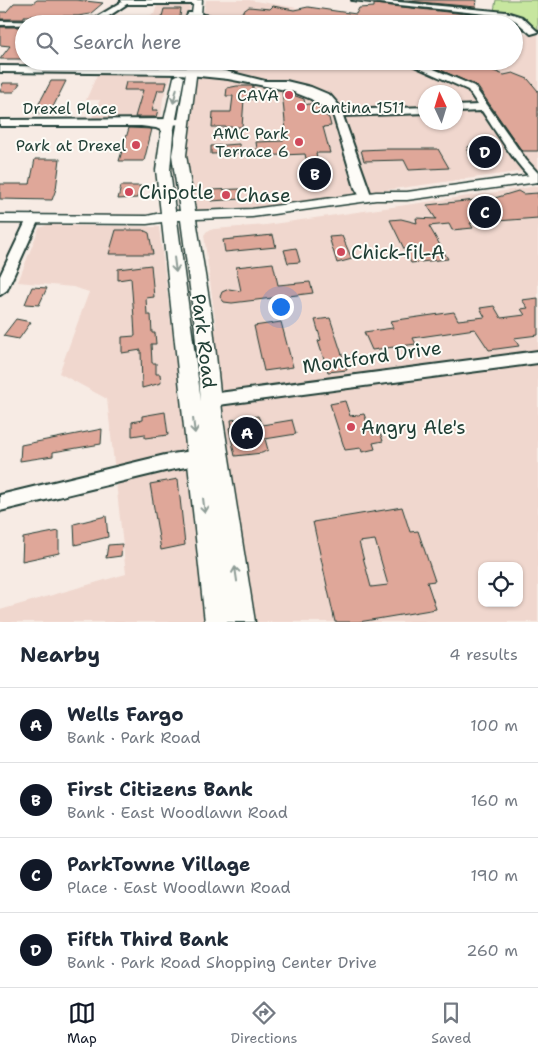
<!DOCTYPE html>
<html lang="en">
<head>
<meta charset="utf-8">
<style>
	body { margin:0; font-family:"Shantell Sans",sans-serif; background:#f2f2f3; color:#1f2937 }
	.controls { position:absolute; right:15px; bottom:15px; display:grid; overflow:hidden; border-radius:10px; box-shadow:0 1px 4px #0004 }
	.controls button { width:45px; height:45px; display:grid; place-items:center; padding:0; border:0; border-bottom:1px solid #e0e1e3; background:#fff; color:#1f2937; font:25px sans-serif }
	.compass { position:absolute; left:418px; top:85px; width:45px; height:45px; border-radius:50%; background:#fff; box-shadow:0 1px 4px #0004; rotate:356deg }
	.you { position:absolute; left:280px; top:306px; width:18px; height:18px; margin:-12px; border:4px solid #fff; border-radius:50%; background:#1a73e8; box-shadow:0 0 0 8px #1a73e833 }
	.badge { display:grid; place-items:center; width:32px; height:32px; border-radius:50%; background:#111827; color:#fff; font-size:16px; font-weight:700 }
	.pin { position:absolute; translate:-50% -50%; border:2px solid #fff; box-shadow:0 1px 5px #0006 }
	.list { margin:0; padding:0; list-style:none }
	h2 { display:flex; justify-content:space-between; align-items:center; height:65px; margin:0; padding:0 20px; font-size:21px }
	h2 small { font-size:16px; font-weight:400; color:#747a83 }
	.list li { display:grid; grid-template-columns:32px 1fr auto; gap:15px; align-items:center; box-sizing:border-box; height:75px; padding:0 20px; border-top:1px solid #e0e1e3 }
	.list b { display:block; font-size:19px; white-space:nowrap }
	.list p { margin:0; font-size:16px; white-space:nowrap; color:#747a83 }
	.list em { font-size:16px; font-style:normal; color:#747a83 }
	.icon { flex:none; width:28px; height:28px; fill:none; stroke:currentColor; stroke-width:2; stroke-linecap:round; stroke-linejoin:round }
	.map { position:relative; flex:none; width:538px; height:622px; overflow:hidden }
	.search { position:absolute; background:#fff; box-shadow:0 1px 4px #0004; left:15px; right:15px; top:15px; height:55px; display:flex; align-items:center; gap:12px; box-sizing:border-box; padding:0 18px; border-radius:28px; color:#747a83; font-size:19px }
	.sheet { height:365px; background:#fff }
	nav { display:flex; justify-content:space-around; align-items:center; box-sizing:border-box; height:70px; border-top:1px solid #e0e1e3; background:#fff; font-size:14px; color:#747a83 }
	nav a { display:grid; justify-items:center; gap:2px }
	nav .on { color:#111827 }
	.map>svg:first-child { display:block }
</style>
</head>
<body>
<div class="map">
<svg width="538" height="622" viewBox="0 0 538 622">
	<rect width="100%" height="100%" fill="#f7ebe4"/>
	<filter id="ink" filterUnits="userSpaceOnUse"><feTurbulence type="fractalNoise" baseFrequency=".02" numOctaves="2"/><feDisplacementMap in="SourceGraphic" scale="10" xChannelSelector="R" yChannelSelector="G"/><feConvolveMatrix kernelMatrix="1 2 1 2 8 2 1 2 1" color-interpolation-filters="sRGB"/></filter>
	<g filter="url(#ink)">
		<path fill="#f0d7ce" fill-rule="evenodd" d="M159 0H192L185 24H141L143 17 154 14Z
			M206 0H249L394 24H201Z
			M538 34V169L256 208 190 212 182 169 195 61H514V35ZM426 92H456V122H426Z
			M103 61H177L163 98 161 116 156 119 91 120 100 100H86Z
			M538 186V622H248L219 412V381L210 329 216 328 204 235 207 231 214 229 266 225ZM482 566H519V603H482Z
			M47 225 159 227 185 434 193 469 208 622H0V610L126 574 107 399 59 373 89 292 73 287 18 282 39 228Z"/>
		<path fill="#c7e69f" stroke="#73926a" d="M496 0H538V32L525 17 494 11Z"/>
		<path fill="#dfa799" stroke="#1f3d34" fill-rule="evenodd" d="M37 0H76L103 3 90 14 78 16H24V19H0V12H6L14 3H33Z
			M397 0H477L476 7Z
			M374 4 475 15 474 23 265 24 234 18 249 7 270 9 273 6 294 10 308 7 356 14 359 8 374 7Z
			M164 9H181L179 24H160Z
			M0 27H24V59H0L10 46 0 45Z
			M420 61H468L504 75 513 73 528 79 538 91V151H522L477 86Z
			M51 81H66L50 113H34Z
			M126 82H167L165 90H158L152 110H158L156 117H135L143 90H124Z
			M3 83H20L14 92H0Z
			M237 86H253V99H244L242 127H212L213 112H231L233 96H226L227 88Z
			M282 91 304 99 305 105 313 103 323 110 319 111 329 118 331 126 323 127 330 153H316L323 185H312L305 154 258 156 256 142 283 141 281 132H286Z
			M129 128 152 129 144 161H119Z
			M483 143 492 157 477 160 474 155 468 153V147L472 144Z
			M239 144 240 153 211 154V146Z
			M384 149H438L449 168 409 170 404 160 364 161 361 150Z
			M35 159H60L56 189 52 200 0 199V184H30Z
			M121 186H141L137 198 118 199Z
			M240 189 241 199 211 201V190Z
			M518 191 523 194 538 193V218L470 223 473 228 452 230 449 224 429 226 448 259 411 263 390 220 401 219 417 223 416 218 436 219 427 205 495 198Z
			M116 230H143L149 233 153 254H109Z
			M273 235 276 247 225 252 223 240Z
			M342 236 352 259 337 263 329 237Z
			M296 248 300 262 288 263 284 250Z
			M273 263 278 285 310 282 313 293 232 303 224 302 220 297 222 292 229 289 241 291 236 267Z
			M151 265 154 297 146 298 147 315H151L152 333H155L156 344H151L152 363H156V374H160L161 383 142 388 141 350 122 353V337L135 336 134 318 131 278 118 280V269Z
			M32 287 47 288 39 305 25 304Z
			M538 298V335L514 338 519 346 489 350 475 329 413 338 416 344 372 350 364 332 393 328 390 321 454 312 458 320 485 317 480 308 494 306 501 318 525 315 521 309 528 308 522 300Z
			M330 318 347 370 328 372 318 341 321 340 315 320Z
			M16 319 31 322 19 339 3 336Z
			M281 322 293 367 264 371 254 326Z
			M345 401 350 416 364 414 370 431 379 430 383 441 373 443 375 449 362 452 361 448 345 450 330 404Z
			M165 412 168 435 145 438V434L132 436V422L142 420V416Z
			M258 416 262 425 292 420 296 434 265 439 268 450 262 453 235 456 229 428 232 427 231 420Z
			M102 429 101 444 53 452V456L20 461 21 445Z
			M178 479 185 545 161 550 150 484Z
			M402 507 410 532 418 531 435 581 427 582 436 609 359 622H335L313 522ZM375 540 388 585 371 587 359 542Z
			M106 516 108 537 75 545 74 524Z
			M59 531V553L22 561 23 538Z
			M122 544 121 556 106 558 108 545Z"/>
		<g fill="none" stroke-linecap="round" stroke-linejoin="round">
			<defs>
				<path id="minor" d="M121 0H198L201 2 198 4H127L100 22 87 24 0 25V21L70 22 95 18 122 2Z
					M352 0H377L506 12 522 17 538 32 531 34 516 21 505 16Z
					M191 13 251 22 255 24H235L188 17V13Z
					M403 61H415L474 86 526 160 538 173V182C524 179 492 125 482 111L456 112V106L478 105 468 90Z
					M0 66 213 68 265 81H286L311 87 330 95 343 110 426 107V113L343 116 372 198 366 201 362 200 355 188 333 114 311 99 291 91 228 79 180 74 0 72Z
					M182 119 185 120V124L166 125 172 130 167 133 156 128 141 126H0V120Z
					M33 215 39 219 7 290 0 295V276L27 219Z
					M538 351V363L211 406 205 405 203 400 205 395 211 394Z
					M206 449 212 451 214 456 212 461 206 463 165 471 0 511V495L165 455Z"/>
				<path id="major" d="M194 0H202L201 15 194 19V24H184L187 15 192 13Z
					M188 61H198L186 155 195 211 252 209 376 192H407L538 174V182L407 200H376L252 217 196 219 212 318 223 420 255 622H205L162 222 147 224 0 223V215L147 216 161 213 156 170 161 134 174 77 179 74 184 77 173 134 170 170 175 211H180L172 155ZM177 220H181L194 318 201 401Z"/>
			</defs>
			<use href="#minor" stroke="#1f3d34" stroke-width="4"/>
			<use href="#major" stroke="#1f3d34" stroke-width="3"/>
			<use href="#minor" fill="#fdfcf7" fill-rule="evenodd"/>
			<use href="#major" fill="#fdfcf7" fill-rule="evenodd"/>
		</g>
		<defs><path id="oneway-shaft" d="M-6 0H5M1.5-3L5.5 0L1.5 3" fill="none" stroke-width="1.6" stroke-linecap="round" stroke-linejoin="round" transform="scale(1.25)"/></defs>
		<g stroke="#8e9c96">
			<use href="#oneway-shaft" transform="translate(175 96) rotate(103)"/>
			<use href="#oneway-shaft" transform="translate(175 265) rotate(83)"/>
			<use href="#oneway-shaft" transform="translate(194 426) rotate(83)"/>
			<use href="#oneway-shaft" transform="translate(204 506) rotate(83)"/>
			<use href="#oneway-shaft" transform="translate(236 574) rotate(-98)"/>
		</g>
	</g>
	<g fill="#d1495b" stroke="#fdfcf7" stroke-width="2">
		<circle cx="289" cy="95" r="5"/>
		<circle cx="301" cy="107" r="5"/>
		<circle cx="299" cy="142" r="5"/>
		<circle cx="136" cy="145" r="5"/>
		<circle cx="129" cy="192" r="5"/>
		<circle cx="226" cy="195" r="5"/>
		<circle cx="341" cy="252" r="5"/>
		<circle cx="351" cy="427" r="5"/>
	</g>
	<g text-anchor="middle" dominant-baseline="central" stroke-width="4" stroke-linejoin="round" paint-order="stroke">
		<g font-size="16" fill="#1f3d34" stroke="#fdfcf7" text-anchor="end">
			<text x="279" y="95">CAVA</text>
			<text x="311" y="107" text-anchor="start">Cantina 1511</text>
			<text x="289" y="133">AMC Park<tspan x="289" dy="18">Terrace 6</tspan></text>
			<text x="126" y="145">Park at Drexel</text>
		</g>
		<g font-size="16" fill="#1f3d34" stroke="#fdfcf7">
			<text x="70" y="108">Drexel Place</text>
		</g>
		<g font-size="19" fill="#1f3d34" stroke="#fdfcf7" text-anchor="start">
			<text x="139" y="192">Chipotle</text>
			<text x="236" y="195">Chase</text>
			<text x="351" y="252">Chick-fil-A</text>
			<text x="361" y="427">Angry Ale's</text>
		</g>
		<g font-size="19" fill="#1f3d34" stroke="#fdfcf7">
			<text transform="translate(204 341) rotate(83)">Park Road</text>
			<text transform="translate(372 357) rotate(-8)">Montford Drive</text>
		</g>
	</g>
</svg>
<div class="controls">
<button><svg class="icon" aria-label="locate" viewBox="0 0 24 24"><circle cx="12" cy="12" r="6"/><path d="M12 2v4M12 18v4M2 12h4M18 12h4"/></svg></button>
</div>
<svg class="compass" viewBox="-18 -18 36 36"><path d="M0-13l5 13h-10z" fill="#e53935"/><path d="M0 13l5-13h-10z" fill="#747a83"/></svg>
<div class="you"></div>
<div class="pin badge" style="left:247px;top:433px">A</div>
<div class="pin badge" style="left:315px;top:174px">B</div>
<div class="pin badge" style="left:485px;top:212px">C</div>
<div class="pin badge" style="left:485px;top:152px">D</div>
<div class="search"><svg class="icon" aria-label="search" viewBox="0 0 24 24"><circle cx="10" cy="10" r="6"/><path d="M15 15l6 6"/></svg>Search here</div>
</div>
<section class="sheet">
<h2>Nearby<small>4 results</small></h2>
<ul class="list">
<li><span class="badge">A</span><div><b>Wells Fargo</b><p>Bank · Park Road</p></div><em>100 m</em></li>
<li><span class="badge">B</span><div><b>First Citizens Bank</b><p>Bank · East Woodlawn Road</p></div><em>160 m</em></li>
<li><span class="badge">C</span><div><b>ParkTowne Village</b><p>Place · East Woodlawn Road</p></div><em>190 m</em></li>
<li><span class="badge">D</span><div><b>Fifth Third Bank</b><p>Bank · Park Road Shopping Center Drive</p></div><em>260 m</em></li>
</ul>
</section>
<nav>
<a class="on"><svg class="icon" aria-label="map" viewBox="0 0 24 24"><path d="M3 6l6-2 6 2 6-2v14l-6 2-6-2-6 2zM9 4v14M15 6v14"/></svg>Map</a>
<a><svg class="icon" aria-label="directions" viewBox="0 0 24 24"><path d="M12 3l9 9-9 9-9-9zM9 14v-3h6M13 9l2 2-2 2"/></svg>Directions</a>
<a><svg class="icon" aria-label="saved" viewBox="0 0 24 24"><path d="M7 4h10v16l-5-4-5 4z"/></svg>Saved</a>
</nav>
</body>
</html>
